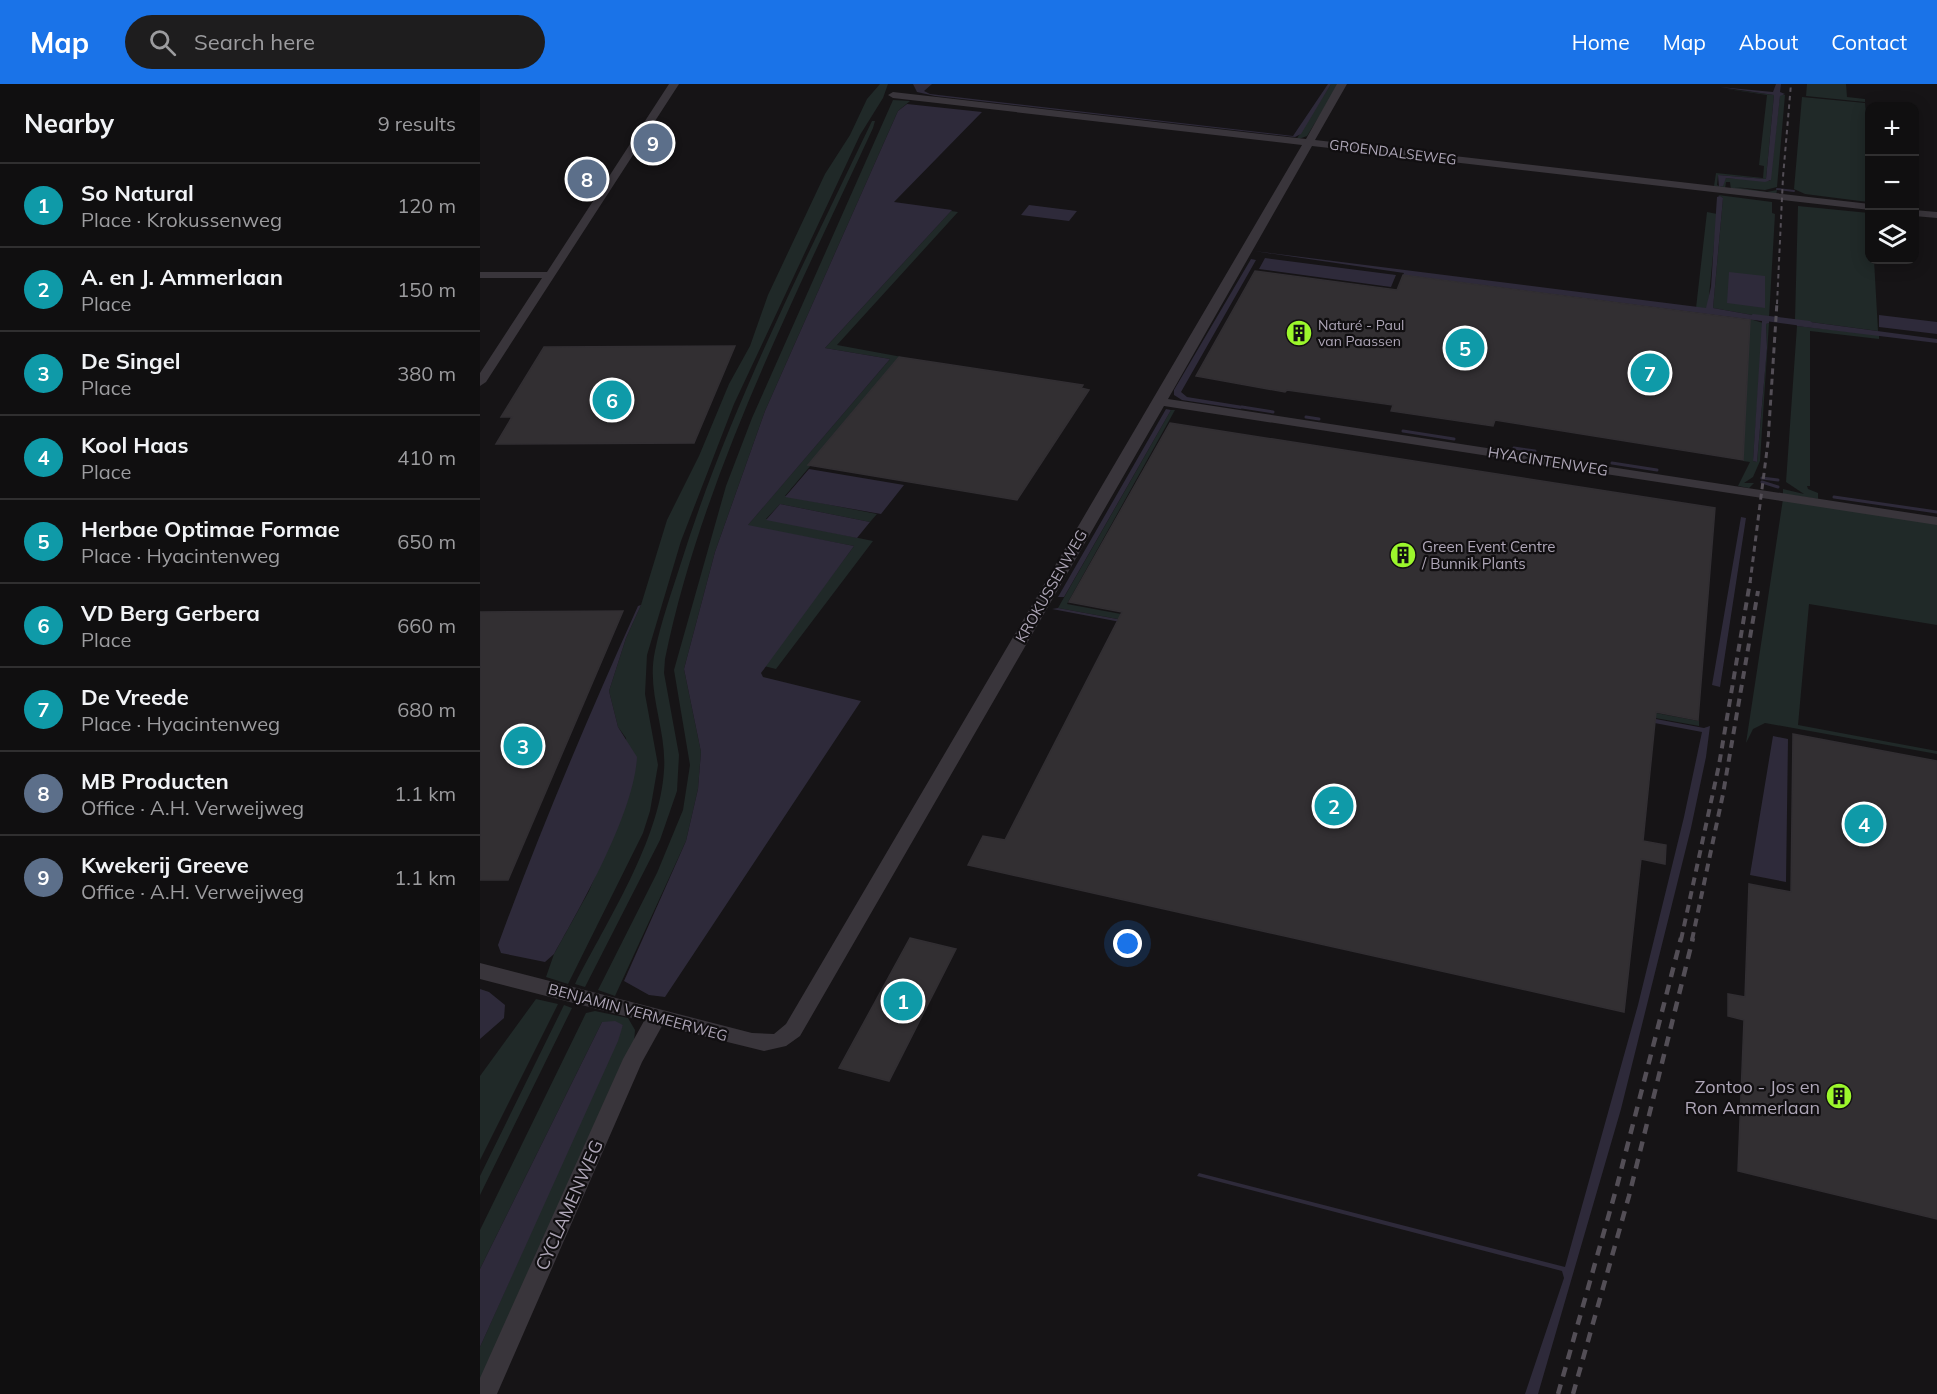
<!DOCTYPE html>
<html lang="en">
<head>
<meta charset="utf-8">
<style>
	body { margin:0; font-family:Mulish,sans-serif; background:#1e1d1e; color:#f1f3f6 }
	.controls { position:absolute; right:18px; top:18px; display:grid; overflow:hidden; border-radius:12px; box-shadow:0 3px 15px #0003 }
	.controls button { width:54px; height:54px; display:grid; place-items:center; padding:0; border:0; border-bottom:2px solid #302f30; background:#100f10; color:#f1f3f6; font:30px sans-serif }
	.you { position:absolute; left:648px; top:860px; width:21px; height:21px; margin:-15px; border:4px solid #fff; border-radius:50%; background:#1a73e8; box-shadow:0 0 0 9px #1a73e833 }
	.badge { display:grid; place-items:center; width:39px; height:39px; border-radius:50%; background:#1a73e8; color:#fff; font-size:20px; font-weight:700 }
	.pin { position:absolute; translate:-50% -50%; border:3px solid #fff; box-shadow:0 2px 6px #0006 }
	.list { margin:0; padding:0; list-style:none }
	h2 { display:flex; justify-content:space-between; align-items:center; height:78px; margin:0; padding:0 24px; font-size:26px }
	h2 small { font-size:20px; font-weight:400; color:#9c9c9f }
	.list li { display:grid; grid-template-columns:39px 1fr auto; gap:18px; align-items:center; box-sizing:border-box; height:84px; padding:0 24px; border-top:2px solid #302f30 }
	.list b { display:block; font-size:22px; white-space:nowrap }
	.list p { margin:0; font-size:20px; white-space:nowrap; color:#9c9c9f }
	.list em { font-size:20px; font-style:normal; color:#9c9c9f }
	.icon { flex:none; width:33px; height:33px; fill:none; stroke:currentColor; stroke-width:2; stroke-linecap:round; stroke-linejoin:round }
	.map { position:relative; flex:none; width:1457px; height:1310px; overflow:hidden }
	header { display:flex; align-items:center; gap:36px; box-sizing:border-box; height:84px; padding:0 30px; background:#1a73e8; color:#fff }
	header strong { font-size:28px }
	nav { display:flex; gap:33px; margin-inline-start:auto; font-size:21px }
	.search { width:420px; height:54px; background:#1e1d1e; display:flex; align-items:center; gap:15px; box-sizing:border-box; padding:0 21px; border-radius:33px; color:#9c9c9f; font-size:22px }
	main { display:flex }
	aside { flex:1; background:#100f10 }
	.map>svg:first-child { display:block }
</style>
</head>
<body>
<header>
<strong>Map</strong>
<div class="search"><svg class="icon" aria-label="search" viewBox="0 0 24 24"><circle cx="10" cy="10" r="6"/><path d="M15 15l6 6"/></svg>Search here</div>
<nav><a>Home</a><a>Map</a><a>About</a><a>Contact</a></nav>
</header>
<main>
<aside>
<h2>Nearby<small>9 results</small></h2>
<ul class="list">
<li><span class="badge" style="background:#0f9aa8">1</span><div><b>So Natural</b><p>Place · Krokussenweg</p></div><em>120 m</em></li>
<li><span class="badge" style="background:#0f9aa8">2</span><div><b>A. en J. Ammerlaan</b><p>Place</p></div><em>150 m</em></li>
<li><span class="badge" style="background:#0f9aa8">3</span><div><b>De Singel</b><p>Place</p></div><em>380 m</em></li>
<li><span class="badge" style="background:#0f9aa8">4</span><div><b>Kool Haas</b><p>Place</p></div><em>410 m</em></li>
<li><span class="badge" style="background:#0f9aa8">5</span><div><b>Herbae Optimae Formae</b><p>Place · Hyacintenweg</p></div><em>650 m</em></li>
<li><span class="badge" style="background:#0f9aa8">6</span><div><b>VD Berg Gerbera</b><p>Place</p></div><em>660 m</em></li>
<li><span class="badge" style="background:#0f9aa8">7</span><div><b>De Vreede</b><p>Place · Hyacintenweg</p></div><em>680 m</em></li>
<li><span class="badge" style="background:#5c6f8a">8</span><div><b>MB Producten</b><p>Office · A.H. Verweijweg</p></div><em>1.1 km</em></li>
<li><span class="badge" style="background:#5c6f8a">9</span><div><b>Kwekerij Greeve</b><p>Office · A.H. Verweijweg</p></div><em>1.1 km</em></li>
</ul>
</aside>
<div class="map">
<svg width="1457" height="1310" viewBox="0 0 1457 1310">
	<rect width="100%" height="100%" fill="#161416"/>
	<path fill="#202928" d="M400 0H408L403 14 380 51 254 320 201 457 167 571 165 610 178 681 170 727 163 749 88 900 66 893 74 870 109 807 148 715 146 654 138 643 129 607 146 554 161 521 187 436 219 372 249 300 270 262 288 211 345 90 370 51 387 15Z
		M851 0H859L827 52 816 56Z
		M1327 0H1366L1367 13 1385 15V18L1326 12Z
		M1240 4 1294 11 1286 95 1238 91 1237 101 1241 103 1246 94 1290 97 1300 11H1305L1297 103 1285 106 1254 103 1287 108 1297 106 1296 111 1251 106 1250 98H1246L1245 105 1234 102 1236 89 1283 94 1284 82 1279 81 1287 11Z
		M1322 13 1385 19 1390 80 1388 118 1325 110 1314 105Z
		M413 16 430 17 418 27 285 327 235 468 204 585 221 668 218 705 206 757 135 912 118 906 177 789 203 726 210 681 194 586 246 402 272 334Z
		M392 37H395L393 44C316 211 222 394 185 575L184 589 199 671 197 707 180 756 105 903 95 900C127 837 180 756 184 686 187 645 166 608 175 567 181 538 191 510 200 482 248 328 322 183 392 37Z
		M1238 111 1292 118V129L1295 130 1289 234 1233 224 1243 114Z
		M1318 122 1389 129 1390 176H1394L1398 247 1315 236Z
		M471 127 478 128 357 261 422 273 305 412 397 430 390 438 300 420 286 435 393 457 296 585 284 582 374 462 267 442 410 275 345 264Z
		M1227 128 1237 130 1228 222 1227 224H1216Z
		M1270 235 1283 239 1273 377 1277 378 1287 264 1286 240 1289 239 1280 377 1273 393 1264 399H1274L1269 404 1258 402 1270 378 1263 377Z
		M1317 242 1399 251V255L1330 247V402H1327L1328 405 1338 409V415L1303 410V405L1324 410 1306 398Z
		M691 326H695L587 520 1219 637V642L578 524Z
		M1303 415 1457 439V541L1329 520 1318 641 1457 667V670L1285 639 1273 645 1266 659Z
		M56 915 78 920 0 1076V992Z
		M84 921 92 924 0 1111V1092Z
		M115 927 148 934 155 946 154 958 0 1303V1263L143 941 122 938 0 1185V1146L106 929Z"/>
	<path fill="#2e2a3a" d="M433 0H452L444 7 450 10 813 52 848 0H851L821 50 815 53 455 12 437 8Z
		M1296 0H1301L1300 8 1305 10 1300 12 1291 96 1285 98 1246 94 1243 102 1239 103 1238 91 1286 95 1294 11 1240 3 1293 8Z
		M427 20 502 28 414 118 472 126 345 264 410 275 268 441 374 462 281 589 283 593 381 617 185 913 169 911 144 897 206 757 218 705 221 668 204 585 235 468 285 327 418 27Z
		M1240 112 1243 114 1233 224 1289 234V239L1286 240 1287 264 1277 378 1273 377 1282 237 923 191 924 189 774 167 1226 224 1231 203 1237 113Z
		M549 121 597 127 589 137 541 131Z
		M785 174 916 191 911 203 779 185Z
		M771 175 776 176 701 308 707 313 763 322 761 325 702 316 694 311V306Z
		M1249 188 1285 192V224L1247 219Z
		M1399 231 1457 238V250L1399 243Z
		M1315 236 1457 255V259L1317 242Z
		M686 325 691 326 584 513H578Z
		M329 385 424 401 401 430 305 413Z
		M300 420 390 438 377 454 286 436Z
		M1261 433 1266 434 1240 603 1232 601Z
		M161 521 146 554 129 607 138 643 157 673C154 729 102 820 74 870L65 878 21 869 18 861C60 746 108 633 158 522Z
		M578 524 1224 644 1230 642 1226 673 1211 744 1141 1025 1058 1310H1045L1084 1194 1082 1187 717 1092 719 1089 1085 1183 1158 921 1204 733 1222 648 572 525Z
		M1293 652 1308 655 1306 798 1270 791Z
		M0 905 9 908 25 921 24 934 0 955Z
		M135 937 143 941 138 957 0 1263V1185L122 938Z"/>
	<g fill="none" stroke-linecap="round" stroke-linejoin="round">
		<path stroke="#2e2a3a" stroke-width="2" d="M1297 105 1314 107"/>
		<path stroke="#2e2a3a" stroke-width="3" d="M762 323 793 328
			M826 333 839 335
			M923 347 974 355
			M1034 364 1055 367
			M1132 379 1177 386
			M1282 394 1298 396
			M1282 398 1298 403
			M1354 413 1457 428"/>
		<path fill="#2e2a3a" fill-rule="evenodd" d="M1273 230 1330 237 1334 240 1330 243 1270 235 1269 233Z"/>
	</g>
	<path fill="#322f32" stroke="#312e32" stroke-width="1.5" d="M775 187 917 206 923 191 1270 236 1263 376 1015 336 1013 342 911 327 913 321 807 306 805 308 716 292Z
		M255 262 214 359 16 360 32 333H21L64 263Z
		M419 273 603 301 601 304 609 306 537 416 328 381Z
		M690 339 1235 424 1218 636 1176 628 1163 757 1186 761 1185 780 1161 775 1144 928 488 781 503 752 525 756 642 528 589 518Z
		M143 527 28 796H0V528Z
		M1313 650 1457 677V1135L1258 1087 1264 936 1248 932V910L1265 913 1269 800 1311 808Z
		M430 854 476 865 409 997 359 984Z"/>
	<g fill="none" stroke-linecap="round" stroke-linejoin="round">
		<path fill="#39353b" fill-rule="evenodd" d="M189 0H199L6 298 0 302V289L62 194H0V188H67Z
			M857 0H867L835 56 1390 120V126L832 62 688 315 1457 433V441L684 322 320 952 306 962 284 967 182 942 162 978 17 1310H0V1294L143 975 164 937 0 895V879L272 949 294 950 306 940 822 61 413 14 408 11 413 8 826 55Z
			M1434 126 1457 128V134L1434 132Z"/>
		<path stroke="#534e56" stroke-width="2" stroke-dasharray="4.5 4" stroke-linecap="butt" d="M1297 220 1303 93 1311 0"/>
		<path stroke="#534e56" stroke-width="3" stroke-dasharray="6 4.5" stroke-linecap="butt" d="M1270 499 1288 358 1297 218"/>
		<path stroke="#534e56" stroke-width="4" stroke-dasharray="8 6" stroke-linecap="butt" d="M1201 856 1239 681 1270 498
			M1212 856 1243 710 1278 507"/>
		<path stroke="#534e56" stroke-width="4.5" stroke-dasharray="10 8" stroke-linecap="butt" d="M1078 1310 1137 1102 1201 854
			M1093 1310 1149 1112 1213 854"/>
	</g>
	<defs>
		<symbol id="building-disc" viewBox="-11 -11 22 22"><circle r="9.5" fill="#9cf72c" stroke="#110f11"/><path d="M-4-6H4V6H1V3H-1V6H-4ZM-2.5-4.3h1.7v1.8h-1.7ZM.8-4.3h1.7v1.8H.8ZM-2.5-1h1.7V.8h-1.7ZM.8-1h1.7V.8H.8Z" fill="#111"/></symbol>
	</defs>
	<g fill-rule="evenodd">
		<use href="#building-disc" x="804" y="234" width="30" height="30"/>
		<use href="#building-disc" x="908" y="456" width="30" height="30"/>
		<use href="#building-disc" x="1344" y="997" width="30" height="30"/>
	</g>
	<g text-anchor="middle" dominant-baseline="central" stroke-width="4.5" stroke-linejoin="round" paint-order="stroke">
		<g font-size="14" fill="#aea6b7" stroke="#110f11">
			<text transform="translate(913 68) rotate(7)">GROENDALSEWEG</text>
		</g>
		<g font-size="14" fill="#aea6b7" stroke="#110f11" text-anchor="start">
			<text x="838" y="241">Naturé - Paul<tspan x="838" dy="16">van Paassen</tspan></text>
		</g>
		<g font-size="15" fill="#aea6b7" stroke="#110f11">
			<text transform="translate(1068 377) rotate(9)">HYACINTENWEG</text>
			<text transform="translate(571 502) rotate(-60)">KROKUSSENWEG</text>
			<text transform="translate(158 928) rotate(15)">BENJAMIN VERMEERWEG</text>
		</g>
		<g font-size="15" fill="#aea6b7" stroke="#110f11" text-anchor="start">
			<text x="942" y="462">Green Event Centre<tspan x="942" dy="17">/ Bunnik Plants</tspan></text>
		</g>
		<g font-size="18" fill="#aea6b7" stroke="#110f11" text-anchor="end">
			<text x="1340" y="1002">Zontoo - Jos en<tspan x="1340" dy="21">Ron Ammerlaan</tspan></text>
		</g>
		<g font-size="18" fill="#aea6b7" stroke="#110f11">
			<text transform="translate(89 1121) rotate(-66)">CYCLAMENWEG</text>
		</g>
	</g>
</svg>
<div class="controls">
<button>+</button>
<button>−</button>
<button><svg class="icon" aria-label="layers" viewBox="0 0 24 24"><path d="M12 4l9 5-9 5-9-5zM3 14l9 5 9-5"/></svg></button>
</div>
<div class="you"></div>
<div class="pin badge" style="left:423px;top:917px;background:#0f9aa8">1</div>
<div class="pin badge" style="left:854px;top:722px;background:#0f9aa8">2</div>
<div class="pin badge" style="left:43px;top:662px;background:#0f9aa8">3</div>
<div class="pin badge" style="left:1384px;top:740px;background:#0f9aa8">4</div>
<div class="pin badge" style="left:985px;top:264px;background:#0f9aa8">5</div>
<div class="pin badge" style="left:132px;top:316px;background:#0f9aa8">6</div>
<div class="pin badge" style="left:1170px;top:289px;background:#0f9aa8">7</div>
<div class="pin badge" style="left:107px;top:95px;background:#5c6f8a">8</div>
<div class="pin badge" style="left:173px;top:59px;background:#5c6f8a">9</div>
</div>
</main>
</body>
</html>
